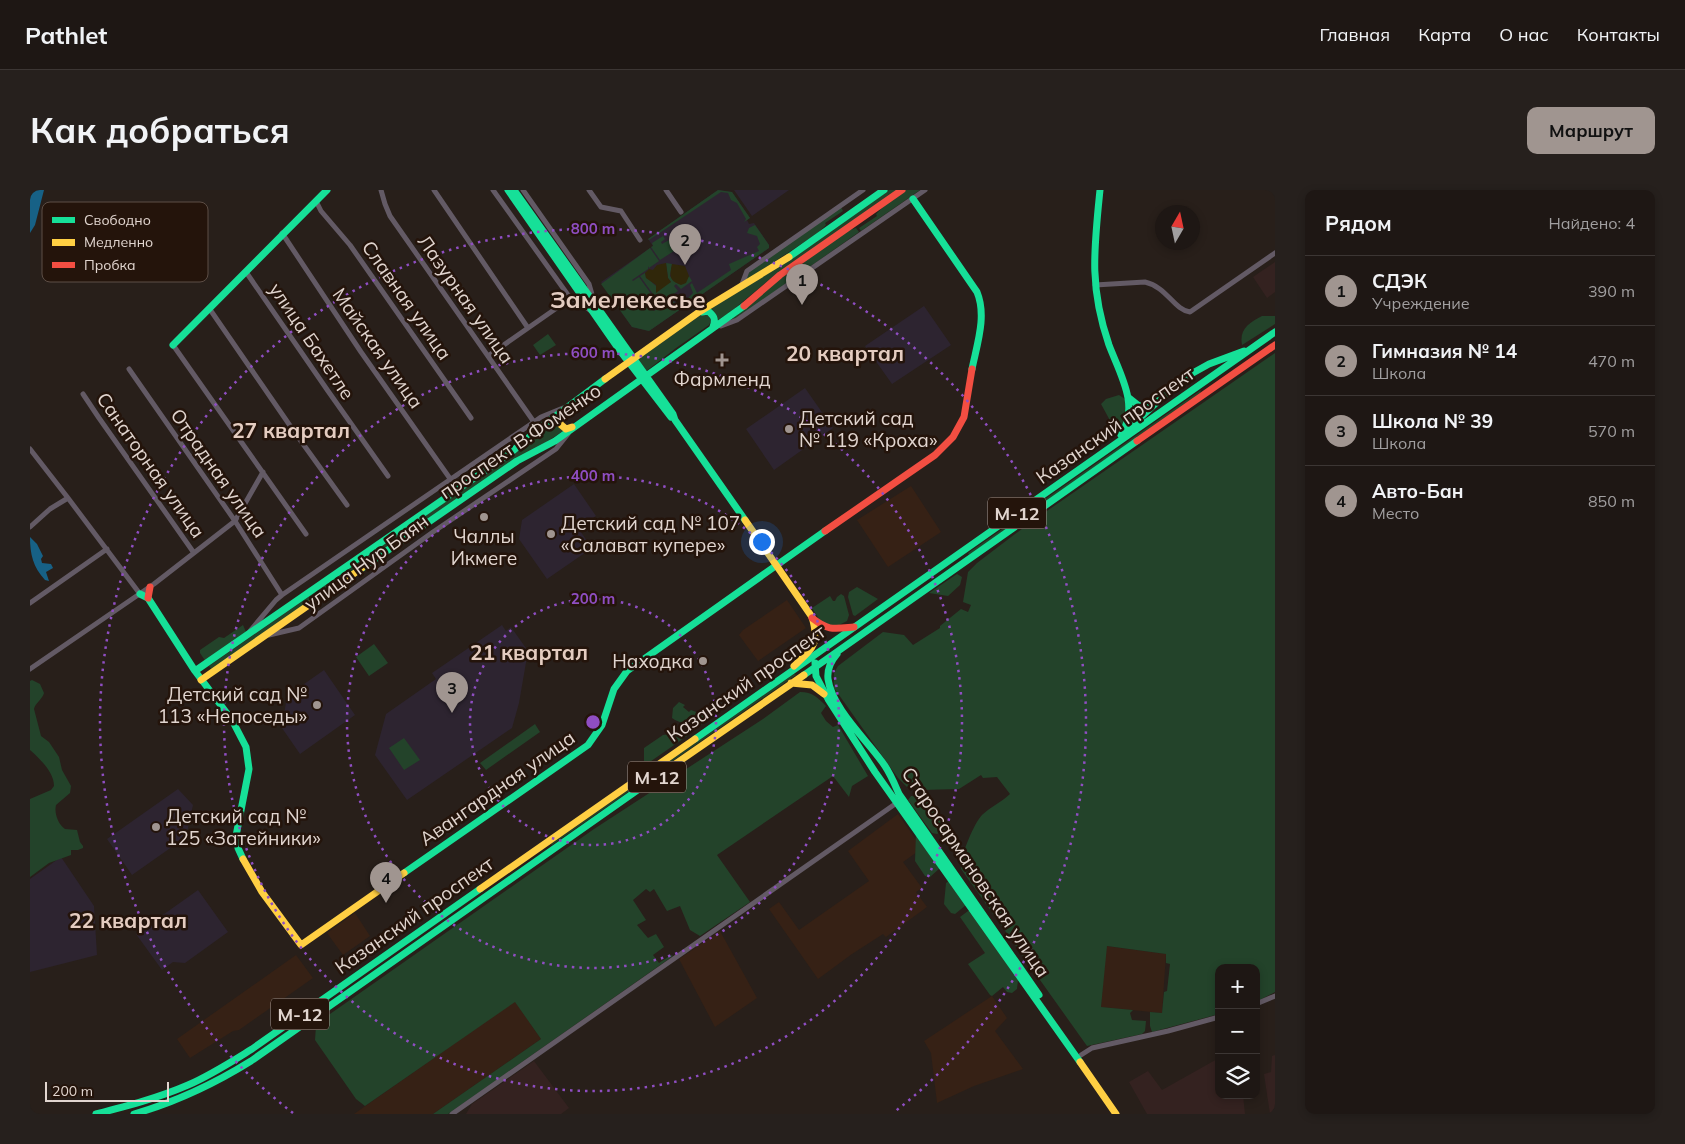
<!DOCTYPE html>
<html lang="ru">
<head>
<meta charset="utf-8">
<style>
	body { margin:0; font-family:Mulish,sans-serif; background:#26201d; color:#f1f3f6 }
	.controls { position:absolute; right:15px; bottom:15px; display:grid; overflow:hidden; border-radius:10px; box-shadow:0 2px 8px #0003 }
	.controls button { width:45px; height:45px; display:grid; place-items:center; padding:0; border:0; border-bottom:1px solid #3c3634; background:#1e1714; color:#f1f3f6; font:25px sans-serif }
	.compass { position:absolute; left:1125px; top:15px; width:45px; height:45px; border-radius:50%; background:#1e1714; box-shadow:0 2px 8px #0003; rotate:9deg }
	.scale { position:absolute; left:15px; bottom:12px; width:124px; box-sizing:border-box; padding-left:5px; border:2px solid #e1d5cf; border-top:0; font-size:14px; line-height:18px; white-space:nowrap; color:#e1d5cf; -webkit-text-stroke:4px #24140b; paint-order:stroke }
	.you { position:absolute; left:731px; top:351px; width:18px; height:18px; margin:-12px; border:4px solid #fff; border-radius:50%; background:#1a73e8; box-shadow:0 0 0 8px #1a73e833 }
	.badge { display:grid; place-items:center; width:32px; height:32px; border-radius:50%; background:#a09590; color:#111; font-size:16px; font-weight:700 }
	.pin { position:absolute; translate:-50% -41px; filter:drop-shadow(0 1px 2px #0008) }
	.pin::after { content:''; position:absolute; top:26px; width:18px; height:15px; background:inherit; clip-path:polygon(0 0,100% 0,50% 100%) }
	.list { margin:0; padding:0; list-style:none }
	h2 { display:flex; justify-content:space-between; align-items:center; height:65px; margin:0; padding:0 20px; font-size:21px }
	h2 small { font-size:16px; font-weight:400; color:#a19fa0 }
	.list li { display:grid; grid-template-columns:32px 1fr auto; gap:15px; align-items:center; box-sizing:border-box; height:70px; padding:0 20px; border-top:1px solid #3c3634 }
	.list b { display:block; font-size:19px; white-space:nowrap }
	.list p { margin:0; font-size:16px; white-space:nowrap; color:#a19fa0 }
	.list em { font-size:16px; font-style:normal; color:#a19fa0 }
	.icon { flex:none; width:28px; height:28px; fill:none; stroke:currentColor; stroke-width:2; stroke-linecap:round; stroke-linejoin:round }
	.map { position:relative; flex:none; width:1245px; height:924px; overflow:hidden; border-radius:10px }
	header { display:flex; align-items:center; gap:30px; box-sizing:border-box; height:70px; padding:0 25px; background:#1e1714; border-bottom:1px solid #3c3634 }
	header strong { font-size:24px }
	nav { display:flex; gap:28px; margin-inline-start:auto; font-size:18px }
	.intro { display:flex; align-items:center; justify-content:space-between; box-sizing:border-box; height:120px; padding:0 30px }
	h1 { margin:0; font-size:35px }
	.button { padding:12px 22px; border-radius:10px; background:#a09590; color:#111; font-size:18px; font-weight:700 }
	main { display:flex; gap:30px; padding:0 30px }
	aside { flex:1; background:#1e1714; border-radius:10px; box-shadow:0 2px 8px #0003 }
	.map>svg:first-child { display:block }
</style>
</head>
<body>
<header>
<strong>Pathlet</strong>
<nav><a>Главная</a><a>Карта</a><a>О нас</a><a>Контакты</a></nav>
</header>
<div class="intro"><h1>Как добраться</h1><a class="button">Маршрут</a></div>
<main>
<div class="map">
<svg width="1245" height="924" viewBox="0 0 1245 924">
	<rect width="100%" height="100%" fill="#281f1a"/>
	<path fill="#362115" d="M881 296 911 342 858 377 827 330Z
		M757 410 776 438 728 471 709 445 713 440Z
		M868 624 887 651V662L873 672 892 698 886 702 897 717 856 747 853 744 822 764 788 789 739 719 749 712 769 740 839 691 818 661Z
		M325 723 340 746 313 765 297 743Z
		M690 741 727 808 685 837 649 769Z
		M1076 756 1136 764 1132 823 1071 817Z
		M266 765 283 788 209 840 203 841 160 868 147 849Z
		M962 806 977 828 965 841 993 879 944 896 907 913 901 863 894 851Z
		M485 811 511 849 403 924H324Z"/>
	<path fill="#342220" d="M1245 72V102L1237 108 1223 87Z
		M1245 865V924H1240L1234 884 1241 882 1242 866Z
		M1189 868V905H1213L1215 924H1117L1099 892 1118 881 1132 900Z
		M504 871 539 918 531 924H436L442 914Z"/>
	<path fill="#2d2430" d="M688 0 702 2 720 28 717 30 719 34 724 33 739 55V58L619 141 602 137 571 92 623 56 618 49Z
		M704 0H759L722 26Z
		M894 116 921 155 862 194 835 156Z
		M775 198 803 238 744 280 716 239Z
		M544 294 566 326 548 338 562 358 517 389 489 349 492 330Z
		M472 435 476 441 481 437 498 461 489 513 482 538 377 610 345 565 356 524 406 489 402 483Z
		M294 480 325 525 270 564 252 538 257 506Z
		M148 599 163 615 156 647 102 685 77 649Z
		M31 667 64 716 67 765 0 782V689Z
		M168 700 198 742 155 773 143 772 132 780 106 744Z"/>
	<path fill="#23432a" d="M688 0 702 2 720 28 714 32 716 29 707 13 701 10 698 3 691 2 619 50 618 49Z
		M859 0H868L740 89 698 124 686 131 679 120 683 117 743 80Z
		M876 0H890L831 41 829 38 847 26 846 24 855 15Z
		M811 17 813 21 795 33 796 35 788 43 715 91 720 81Z
		M725 35 739 55V58L619 141 602 137 571 94 620 58 629 71 619 78 618 76V79L602 90 603 91 609 87 629 115 623 119 624 121 640 109 645 113 656 110 663 103 660 95 662 93 667 103 701 80 699 74 729 61 727 57 730 54 727 46 717 43 719 38Z
		M826 38 829 42 707 128 701 130 756 84 817 41Z
		M633 46 635 49 631 52 632 54 641 49 647 59 630 70 621 57 623 56 622 53Z
		M636 73 642 74 640 86C648 96 651 97 659 86L662 91 651 99 646 94 644 96 648 101 630 114 610 86 615 83 616 87 626 96 641 92 638 88Z
		M672 124C678 124 679 126 681 131L679 135 646 158 615 182 607 170Z
		M1232 126H1245V134L1212 155C1209 139 1219 133 1232 126Z
		M518 144 526 155 510 165 503 155Z
		M1245 163V802L1226 812V778H1189V824L1122 842 1120 836V822L1132 823 1134 802 1137 801 1140 774 1136 773V764L1077 756 1071 817 1103 820 1100 823 1102 830 1116 831 1115 841 1112 844 1057 856 931 679C929 669 944 633 952 625 960 617 972 612 980 604L967 587 953 588 951 585 929 599 891 600 877 597 868 588 804 498V483L808 476 853 442 874 445 883 455 910 438V436L931 419 938 422 941 415 933 412 938 382 947 373 1001 332Z
		M1171 200 1170 203 939 365 938 363Z
		M1089 205 1095 209 1098 220 1094 234 1086 237 1083 236 1071 214 1076 209Z
		M526 231 528 237 533 241 377 344 374 341 513 237Z
		M372 342 375 346 182 480 179 476Z
		M927 384 932 387 930 395 918 406 899 403Z
		M827 397 848 409 825 426 823 425 818 407 819 402Z
		M811 404 814 406 819 425 817 431 805 437 791 432 782 418 800 406 803 411H805L807 407Z
		M213 435 216 442 176 472 170 463V460L189 447 194 448Z
		M344 454 358 473 339 486 326 467Z
		M764 484 766 485 522 655 521 654Z
		M2 490 10 494 14 503C12 510 5 513 4 519L11 546 19 552 29 567 32 580 41 596 40 603 26 615C24 623 28 634 35 639L47 640 50 652 53 656V658L48 660H41V665L19 673 0 687V609L21 600 24 596C24 582 10 569 0 560V491Z
		M770 502C783 502 788 508 796 516L791 523 796 531 803 537 808 535 838 586 822 596 819 607 803 586 687 665 720 712 670 746 660 740 650 716 637 721 624 699 620 702 616 699 603 710 616 730 607 735 618 748 626 744 634 757 623 765 629 773 641 765 643 766 418 924H403L511 849 485 812 335 916 326 909 285 850 286 836 290 831 564 639 733 529Z
		M649 512 655 515 653 517 659 522 661 520 674 525 677 529 674 533 664 538 645 530 642 528 643 518Z
		M505 534 510 542 456 580 450 573Z
		M640 544H660L614 576V558L633 545Z
		M374 548 390 570 374 580 359 558Z
		M881 606 897 607 916 634 915 640 907 644 902 643 878 610Z
		M886 642 910 678 900 687 895 686 885 671Z
		M920 690 936 715 925 724 921 723 914 714 916 693Z
		M938 721H941L988 790 987 799 982 803 977 802 973 797 962 806 960 805 938 774 955 763 930 727Z"/>
	<path fill="#30270a" d="M636 73 638 88 641 92 626 103V95L616 88 615 83 619 79 623 80 627 75Z
		M642 74 655 76 659 86 656 93 651 95C638 90 640 85 642 74Z"/>
	<path fill="#176186" d="M0 0H14L5 35 0 43Z
		M0 347 7 354 13 366 11 369 12 373 21 374 23 378 16 382 19 391 15 390C3 377 0 364 0 347Z"/>
	<g fill="none" stroke-linecap="round" stroke-linejoin="round">
		<path stroke="#635a65" stroke-width="5" d="M351 0 355 14 360 26 504 232
			M404 0 498 138
			M463 0 538 105 561 121
			M493 0 559 94 563 108
			M559 0 571 17 591 21 610 50
			M636 0 651 22
			M286 11 291 21 320 55 441 228
			M252 43 331 162 421 290
			M216 82 298 201 358 286
			M1065 95 1115 92C1137 97 1144 120 1160 122L1245 63
			M711 97 717 81 833 0
			M179 118 263 240 317 315
			M691 136 707 130 895 0
			M143 155 276 344
			M458 166 541 108
			M99 179 205 331 252 405
			M53 204 69 228 164 363
			M0 259 38 308 110 404
			M0 337 20 319 38 308
			M0 413 77 359
			M220 441 246 410 252 405 504 232 511 227 533 218
			M239 445 269 438 403 342 526 259 538 244
			M0 479 124 394 205 331 233 282
			M1226 814 1245 806
			M1051 865 1062 858 1138 841 1189 827
			M422 924 868 612"/>
		<path stroke="#16e098" stroke-width="7" d="M478 0 588 158 641 227
			M484 0 643 224 645 230 715 330
			M1070 0C1064 59 1059 97 1079 155 1090 184 1110 216 1091 245
			M883 9 947 102C957 126 947 154 942 179
			M759 67 854 0
			M672 122 678 121C684 126 686 129 683 137
			M143 155 297 0
			M1099 208 1109 216 1122 215
			M1097 240 1152 189 1179 174 1214 161
			M332 378 487 271 525 251 714 116
			M110 404 118 408 165 481 202 530 216 557 219 579 206 646 208 658 213 669
			M807 464C801 471 797 480 798 489 802 519 839 552 855 576 861 585 865 595 869 604L1009 805
			M785 473 786 486 798 509 845 582 1050 872
			M165 481 479 264 515 234 575 189
			M774 485 1107 251
			M665 549 1245 142
			M374 683 558 555 572 535 584 499 597 481 795 341
			M66 924C97 916 128 908 158 895 181 885 201 872 222 859L450 699
			M104 924C146 912 184 894 221 871L612 597"/>
		<path stroke="#ffcf43" stroke-width="7" d="M575 189 669 122 759 67
			M535 220 530 228V234L536 239 542 237
			M715 330 782 427C790 454 783 458 764 476
			M171 490 332 378
			M761 493 782 495 794 504
			M612 597 774 485
			M213 669 232 702 271 755 374 683
			M450 699 665 549
			M1050 872 1086 924"/>
		<path stroke="#f24e42" stroke-width="7" d="M714 116 750 85 872 0
			M1107 251 1245 155
			M795 341 905 265 923 247 934 227 942 179
			M118 408 120 397
			M782 428C799 441 803 439 824 437"/>
	</g>
	<g fill="none" stroke="#8f4ec2" stroke-width="2.5" stroke-dasharray="2.5 5">
		<circle cx="563" cy="532" r="123"/>
		<circle cx="563" cy="532" r="246"/>
		<circle cx="563" cy="532" r="369"/>
		<path d="M263 923A493 493 0 1 1 863 923"/>
	</g>
	<g fill="#a09590" stroke="#24140b" stroke-width="2">
		<path d="M689.5 162.5h5v5h5v5h-5v5h-5v-5h-5v-5h5z"/>
		<circle cx="759" cy="239" r="5"/>
		<circle cx="454" cy="327" r="5"/>
		<circle cx="521" cy="344" r="5"/>
		<circle cx="673" cy="471" r="5"/>
		<circle cx="287" cy="515" r="5"/>
		<circle cx="126" cy="637" r="5"/>
	</g>
	<g text-anchor="middle" dominant-baseline="central" stroke-width="5" stroke-linejoin="round" paint-order="stroke">
		<g fill="#24140b" stroke="#a89b94" stroke-width="1">
			<rect x="958" y="307.5" width="58" height="31" rx="4"/>
			<rect x="598" y="571.5" width="58" height="31" rx="4"/>
			<rect x="241" y="808.5" width="58" height="31" rx="4"/>
		</g>
		<g font-size="18" font-weight="bold" fill="#e1d5cf">
			<text x="987" y="323">М-12</text>
			<text x="627" y="587">М-12</text>
			<text x="270" y="824">М-12</text>
		</g>
		<g font-size="19" fill="#e1d5cf" stroke="#24140b">
			<text transform="translate(436 109) rotate(55)">Лазурная улица</text>
			<text transform="translate(377 110) rotate(55)">Славная улица</text>
			<text transform="translate(282 151) rotate(56)">улица Бахетле</text>
			<text transform="translate(348 158) rotate(55)">Майская улица</text>
			<text transform="translate(1085 235) rotate(-35)">Казанский проспект</text>
			<text transform="translate(490 251) rotate(-34)">проспект В.Фоменко</text>
			<text transform="translate(121 275) rotate(55)">Санаторная улица</text>
			<text transform="translate(189 283) rotate(55)">Отрадная улица</text>
			<text transform="translate(336 372) rotate(-36)">улица Нур Баян</text>
			<text transform="translate(716 493) rotate(-35)">Казанский проспект</text>
			<text transform="translate(467 598) rotate(-35)">Авангардная улица</text>
			<text transform="translate(946 682) rotate(56)">Старосармановская улица</text>
			<text transform="translate(384 725) rotate(-35)">Казанский проспект</text>
		</g>
		<g font-size="19" fill="#e1d5cf" stroke="#24140b" text-anchor="start">
			<text x="692" y="189" text-anchor="middle">Фармленд</text>
			<text x="769" y="228">Детский сад<tspan x="769" dy="22">№ 119 «Кроха»</tspan></text>
			<text x="531" y="333">Детский сад № 107<tspan x="531" dy="22">«Салават купере»</tspan></text>
			<text x="454" y="346" text-anchor="middle">Чаллы<tspan x="454" dy="22">Икмеге</tspan></text>
			<text x="663" y="471" text-anchor="end">Находка</text>
			<text x="277" y="504" text-anchor="end">Детский сад №<tspan x="277" dy="22">113 «Непоседы»</tspan></text>
			<text x="136" y="626">Детский сад №<tspan x="136" dy="22">125 «Затейники»</tspan></text>
		</g>
		<g font-size="21" font-weight="bold" fill="#e4ccc0" stroke="#24140b">
			<text x="815" y="163">20 квартал</text>
			<text x="261" y="240">27 квартал</text>
			<text x="499" y="462">21 квартал</text>
			<text x="98" y="730">22 квартал</text>
		</g>
		<g font-size="24" font-weight="bold" fill="#e4ccc0" stroke="#24140b">
			<text x="598" y="109">Замелекесье</text>
		</g>
	</g>
	<rect x="12" y="12" width="166" height="80" rx="8" fill="#24140b" stroke="#5d4e46" stroke-width="1"/>
	<rect x="22" y="27" width="23" height="6" fill="#16e098"/>
	<rect x="22" y="49" width="23" height="7" fill="#ffcf43"/>
	<rect x="22" y="72" width="23" height="6" fill="#f24e42"/>
	<g font-size="14" fill="#e1d5cf">
		<text x="54" y="35">Свободно</text>
		<text x="54" y="57">Медленно</text>
		<text x="54" y="80">Пробка</text>
	</g>
	<circle cx="563" cy="532" r="8" fill="#8f4ec2" stroke="#24140b" stroke-width="2.5"/>
	<g font-size="15" text-anchor="middle" font-weight="bold" fill="#8f4ec2" stroke="#24140b" stroke-width="5" stroke-linejoin="round" paint-order="stroke">
		<text x="563" y="44">800 m</text>
		<text x="563" y="168">600 m</text>
		<text x="563" y="291">400 m</text>
		<text x="563" y="414">200 m</text>
	</g>
</svg>
<div class="controls">
<button>+</button>
<button>−</button>
<button><svg class="icon" aria-label="layers" viewBox="0 0 24 24"><path d="M12 4l9 5-9 5-9-5zM3 14l9 5 9-5"/></svg></button>
</div>
<svg class="compass" viewBox="-18 -18 36 36"><path d="M0-13l5 13h-10z" fill="#e53935"/><path d="M0 13l5-13h-10z" fill="#a19fa0"/></svg>
<div class="scale">200 m</div>
<div class="you"></div>
<div class="pin badge" style="left:772px;top:115px">1</div>
<div class="pin badge" style="left:655px;top:75px">2</div>
<div class="pin badge" style="left:422px;top:523px">3</div>
<div class="pin badge" style="left:356px;top:713px">4</div>
</div>
<aside>
<h2>Рядом<small>Найдено: 4</small></h2>
<ul class="list">
<li><span class="badge">1</span><div><b>СДЭК</b><p>Учреждение</p></div><em>390 m</em></li>
<li><span class="badge">2</span><div><b>Гимназия № 14</b><p>Школа</p></div><em>470 m</em></li>
<li><span class="badge">3</span><div><b>Школа № 39</b><p>Школа</p></div><em>570 m</em></li>
<li><span class="badge">4</span><div><b>Авто-Бан</b><p>Место</p></div><em>850 m</em></li>
</ul>
</aside>
</main>
</body>
</html>
